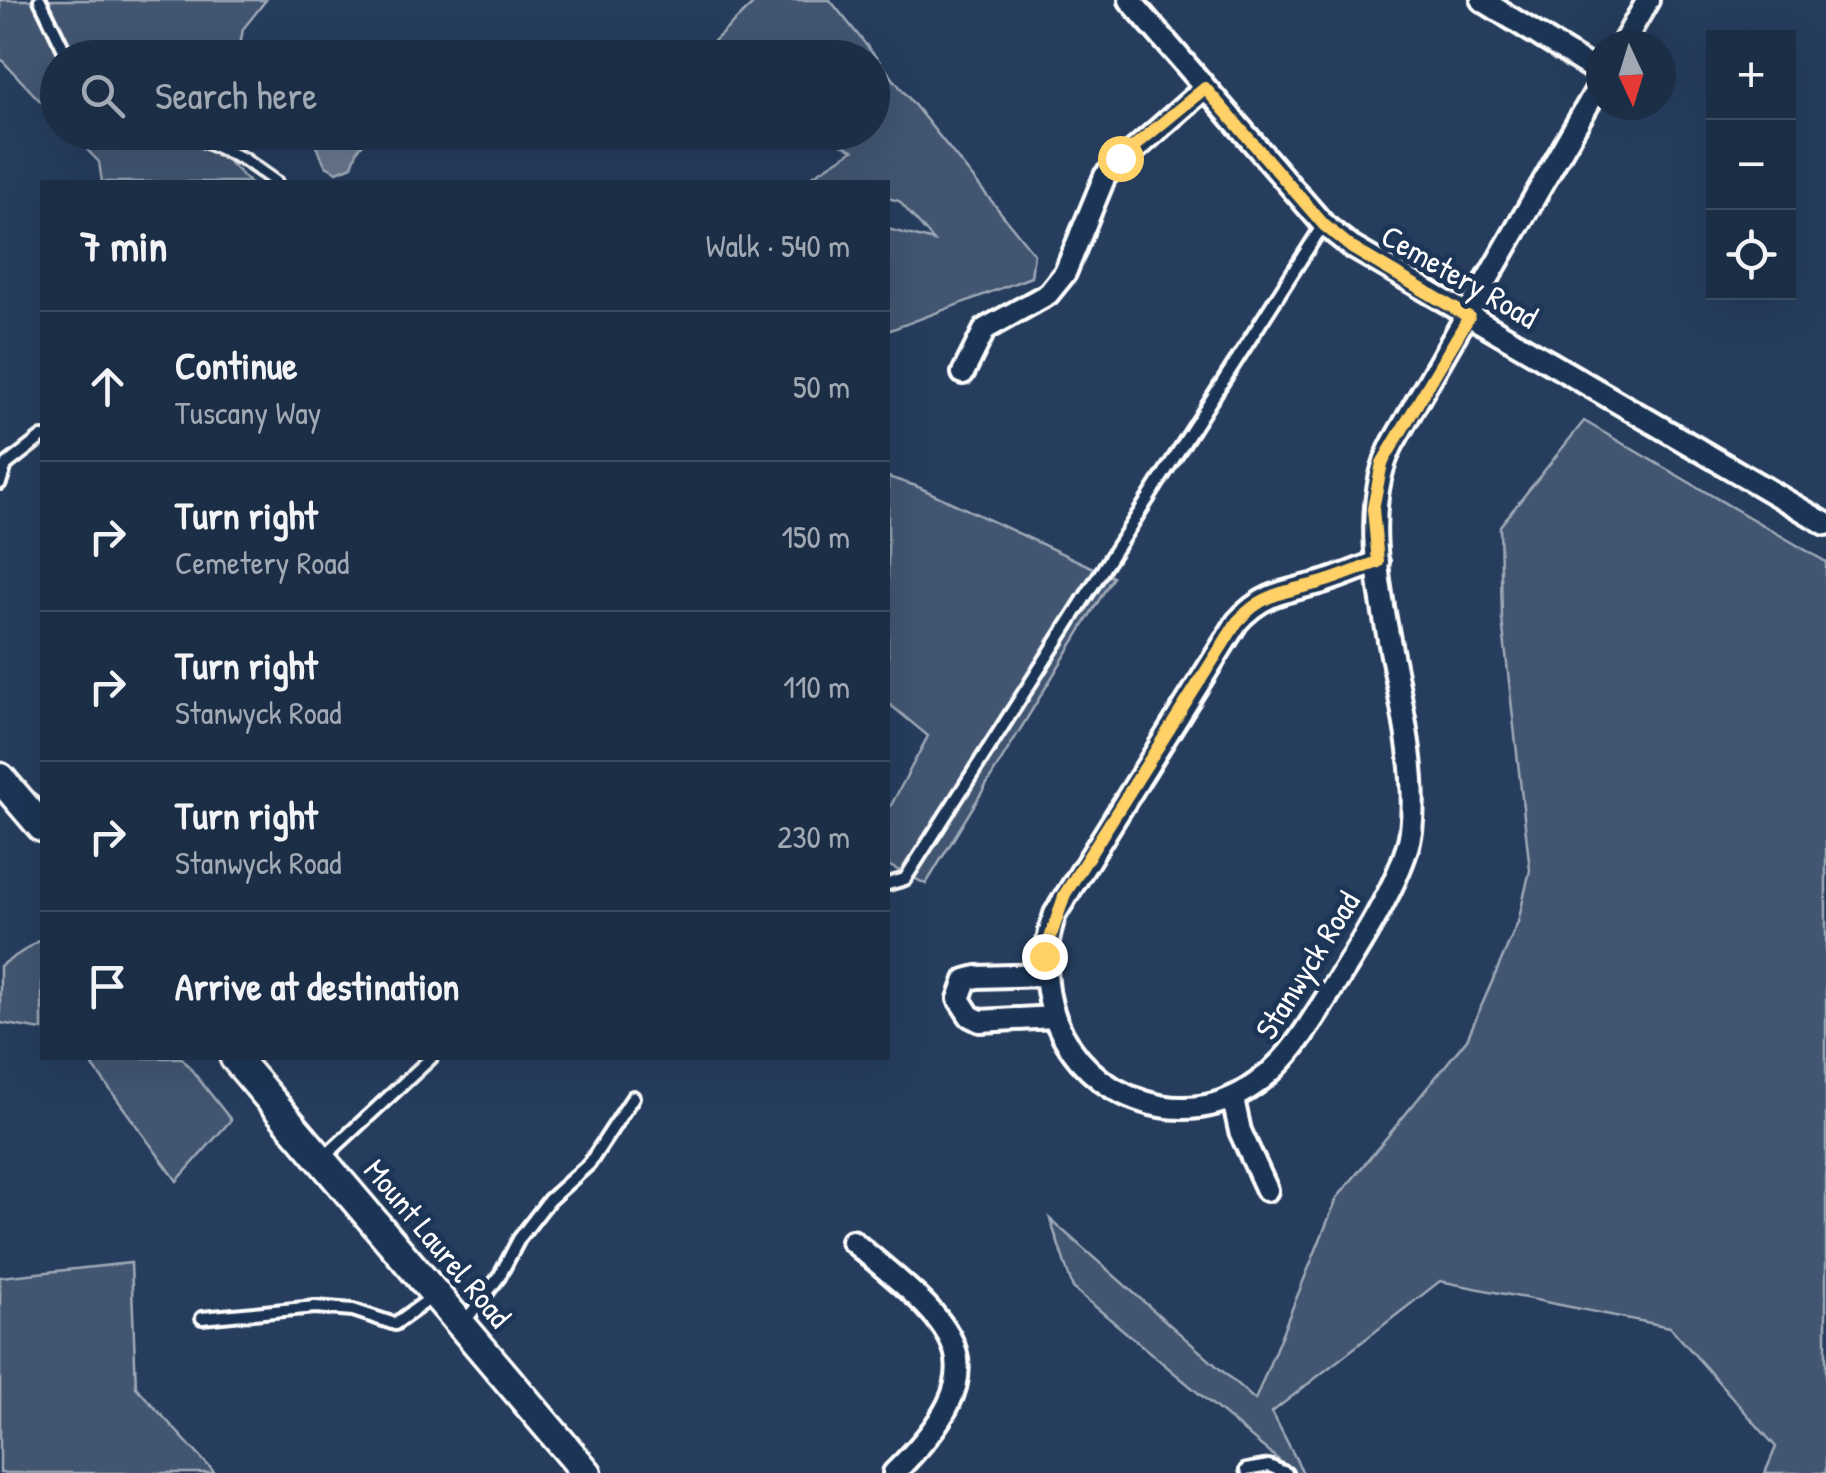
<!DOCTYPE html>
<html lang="en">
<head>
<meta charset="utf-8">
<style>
	body { margin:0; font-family:"Patrick Hand",sans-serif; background:#293a51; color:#f1f3f6 }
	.controls { position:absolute; right:30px; top:30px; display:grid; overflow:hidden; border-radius:0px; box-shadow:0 10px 40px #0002 }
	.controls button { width:90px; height:90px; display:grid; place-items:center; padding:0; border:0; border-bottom:2px solid #3a4a5f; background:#1c2e46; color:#f1f3f6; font:50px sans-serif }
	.compass { position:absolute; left:1586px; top:30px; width:90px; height:90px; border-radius:50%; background:#1c2e46; box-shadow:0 10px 40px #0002; rotate:176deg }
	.stop { position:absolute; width:30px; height:30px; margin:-22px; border:8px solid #ffd166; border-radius:50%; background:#fff }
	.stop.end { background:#ffd166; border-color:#fff; box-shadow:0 2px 10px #0008 }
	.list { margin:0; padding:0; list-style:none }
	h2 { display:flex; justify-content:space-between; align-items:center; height:130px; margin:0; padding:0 40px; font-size:42px }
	h2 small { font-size:32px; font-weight:400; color:#a0a8b3 }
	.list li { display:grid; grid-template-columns:65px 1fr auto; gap:30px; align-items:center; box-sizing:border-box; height:150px; padding:0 40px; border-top:2px solid #3a4a5f }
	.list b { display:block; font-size:38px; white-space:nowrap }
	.list p { margin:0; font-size:32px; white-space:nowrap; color:#a0a8b3 }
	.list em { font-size:32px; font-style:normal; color:#a0a8b3 }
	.icon { flex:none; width:55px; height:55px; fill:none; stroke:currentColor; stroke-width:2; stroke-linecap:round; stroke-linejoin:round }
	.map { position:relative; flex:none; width:1826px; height:1473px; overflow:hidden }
	.search { position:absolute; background:#1c2e46; box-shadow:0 10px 40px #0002; left:40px; top:40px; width:850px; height:110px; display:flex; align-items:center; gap:25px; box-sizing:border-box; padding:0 35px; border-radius:55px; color:#a0a8b3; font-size:38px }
	.panel { position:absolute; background:#1c2e46; box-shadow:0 10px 40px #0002; left:40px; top:180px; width:850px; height:880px; border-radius:0px }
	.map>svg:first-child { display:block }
</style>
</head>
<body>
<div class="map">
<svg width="1826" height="1473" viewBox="0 0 1826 1473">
	<rect width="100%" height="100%" fill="#263d5e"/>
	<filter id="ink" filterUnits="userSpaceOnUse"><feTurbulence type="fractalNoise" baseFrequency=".01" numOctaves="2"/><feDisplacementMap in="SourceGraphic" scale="20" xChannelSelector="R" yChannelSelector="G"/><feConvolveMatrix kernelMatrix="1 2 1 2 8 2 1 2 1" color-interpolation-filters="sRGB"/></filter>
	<g filter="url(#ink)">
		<path fill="#425672" stroke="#a0aab8" stroke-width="2.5" d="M0 0H266L243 29 238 57 58 58 57 119 0 58Z
			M757 0H830L1034 254 1031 277 888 331V229L934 241 899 201 888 198V182L808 179 853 150 820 133 872 132V58L713 57 712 43Z
			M71 133H225L222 155 249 182H102L99 162Z
			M1584 421 1826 562V1473H1765L1776 1447 1670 1327 1440 1281 1272 1412 1303 1473H1294L1073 1288 1050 1219 1255 1400 1337 1198 1467 1039 1518 922 1530 870 1502 619 1500 526Z
			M888 477 916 486 1113 577 926 884 888 865V811L928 736 888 703Z
			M42 939V1030L0 1023V966Z
			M87 1058H182L231 1120 177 1181Z
			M131 1263 136 1387 215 1473H0V1277Z"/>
		<path fill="#67788e" stroke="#a4aebb" stroke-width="2.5" d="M309 133V132L374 133 358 149 352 166 337 172 326 166Z"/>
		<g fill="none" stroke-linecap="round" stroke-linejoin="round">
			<defs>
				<path id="lane" d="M40 0 68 58
					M186 132 245 160 276 182
					M0 483 6 465 42 437
					M888 884 905 879 1323 225
					M323 1158 431 1058
					M202 1318 315 1307 353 1310 395 1324 435 1295
					M463 1324 499 1277 519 1239 549 1200 589 1164 633 1097
					M1246 1470 1269 1466 1286 1473"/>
				<path id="street" d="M1130 0 1324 225 1352 247 1826 524
					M1482 0 1601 74
					M1622 45 1648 0
					M963 373 985 329 1048 294 1065 273 1105 176 1205 88
					M1378 562C1358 569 1336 579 1316 584 1282 592 1261 595 1237 622L1055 914C1026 998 1069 1088 1160 1106 1227 1118 1276 1077 1309 1025 1339 978 1404 882 1411 831 1426 714 1339 545 1393 443L1601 82
					M1043 975 977 977 966 980 959 999 970 1016 980 1021 1054 1017
					M1233 1099 1240 1131 1267 1190
					M852 1241C952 1325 1009 1360 894 1473"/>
				<path id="secondary" d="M0 778 42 827
					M235 1058 587 1473"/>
			</defs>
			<use href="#lane" stroke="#fff" stroke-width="18"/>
			<use href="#street" stroke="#fff" stroke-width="28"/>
			<use href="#secondary" stroke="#fff" stroke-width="35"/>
			<use href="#lane" stroke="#1d3557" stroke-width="10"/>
			<use href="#street" stroke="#1d3557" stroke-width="20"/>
			<use href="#secondary" stroke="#1d3557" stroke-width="28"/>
		</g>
	</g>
	<g fill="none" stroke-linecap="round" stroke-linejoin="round" filter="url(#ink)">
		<path stroke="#ffd166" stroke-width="12" d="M1044 956 1065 894 1237 622C1261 595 1282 592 1316 584 1336 579 1358 569 1378 562L1373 509 1382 463 1469 317 1352 248 1324 225 1205 88 1120 158"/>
	</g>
	<g text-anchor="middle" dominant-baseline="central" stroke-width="10" stroke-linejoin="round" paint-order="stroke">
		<g font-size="32" fill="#fff" stroke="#1d3557">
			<text transform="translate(1460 276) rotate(30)">Cemetery Road</text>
			<text transform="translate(1307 965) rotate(-58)">Stanwyck Road</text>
			<text transform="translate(438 1243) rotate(50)">Mount Laurel Road</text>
		</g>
	</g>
</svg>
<div class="controls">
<button>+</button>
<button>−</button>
<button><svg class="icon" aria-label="locate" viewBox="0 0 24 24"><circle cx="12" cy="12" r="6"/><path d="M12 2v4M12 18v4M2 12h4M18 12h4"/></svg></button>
</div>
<svg class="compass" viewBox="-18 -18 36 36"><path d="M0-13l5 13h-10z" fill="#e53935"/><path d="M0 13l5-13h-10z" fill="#a0a8b3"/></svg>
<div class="stop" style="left:1120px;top:158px"></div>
<div class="stop end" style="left:1044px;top:956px"></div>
<div class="search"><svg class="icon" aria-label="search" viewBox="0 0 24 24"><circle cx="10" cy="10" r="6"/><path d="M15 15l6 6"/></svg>Search here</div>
<section class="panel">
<h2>7 min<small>Walk · 540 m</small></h2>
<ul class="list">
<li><svg class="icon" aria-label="ahead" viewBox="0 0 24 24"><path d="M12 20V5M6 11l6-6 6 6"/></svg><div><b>Continue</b><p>Tuscany Way</p></div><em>50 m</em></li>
<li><svg class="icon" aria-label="right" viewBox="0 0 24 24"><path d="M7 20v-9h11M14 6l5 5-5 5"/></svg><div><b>Turn right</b><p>Cemetery Road</p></div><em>150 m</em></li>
<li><svg class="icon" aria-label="right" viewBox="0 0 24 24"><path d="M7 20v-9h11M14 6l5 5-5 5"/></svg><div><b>Turn right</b><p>Stanwyck Road</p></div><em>110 m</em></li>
<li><svg class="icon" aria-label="right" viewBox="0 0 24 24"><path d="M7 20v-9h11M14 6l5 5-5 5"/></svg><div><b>Turn right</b><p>Stanwyck Road</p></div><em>230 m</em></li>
<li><svg class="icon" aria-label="arrive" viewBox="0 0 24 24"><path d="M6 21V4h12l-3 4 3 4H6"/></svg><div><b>Arrive at destination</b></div></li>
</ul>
</section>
</div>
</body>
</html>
